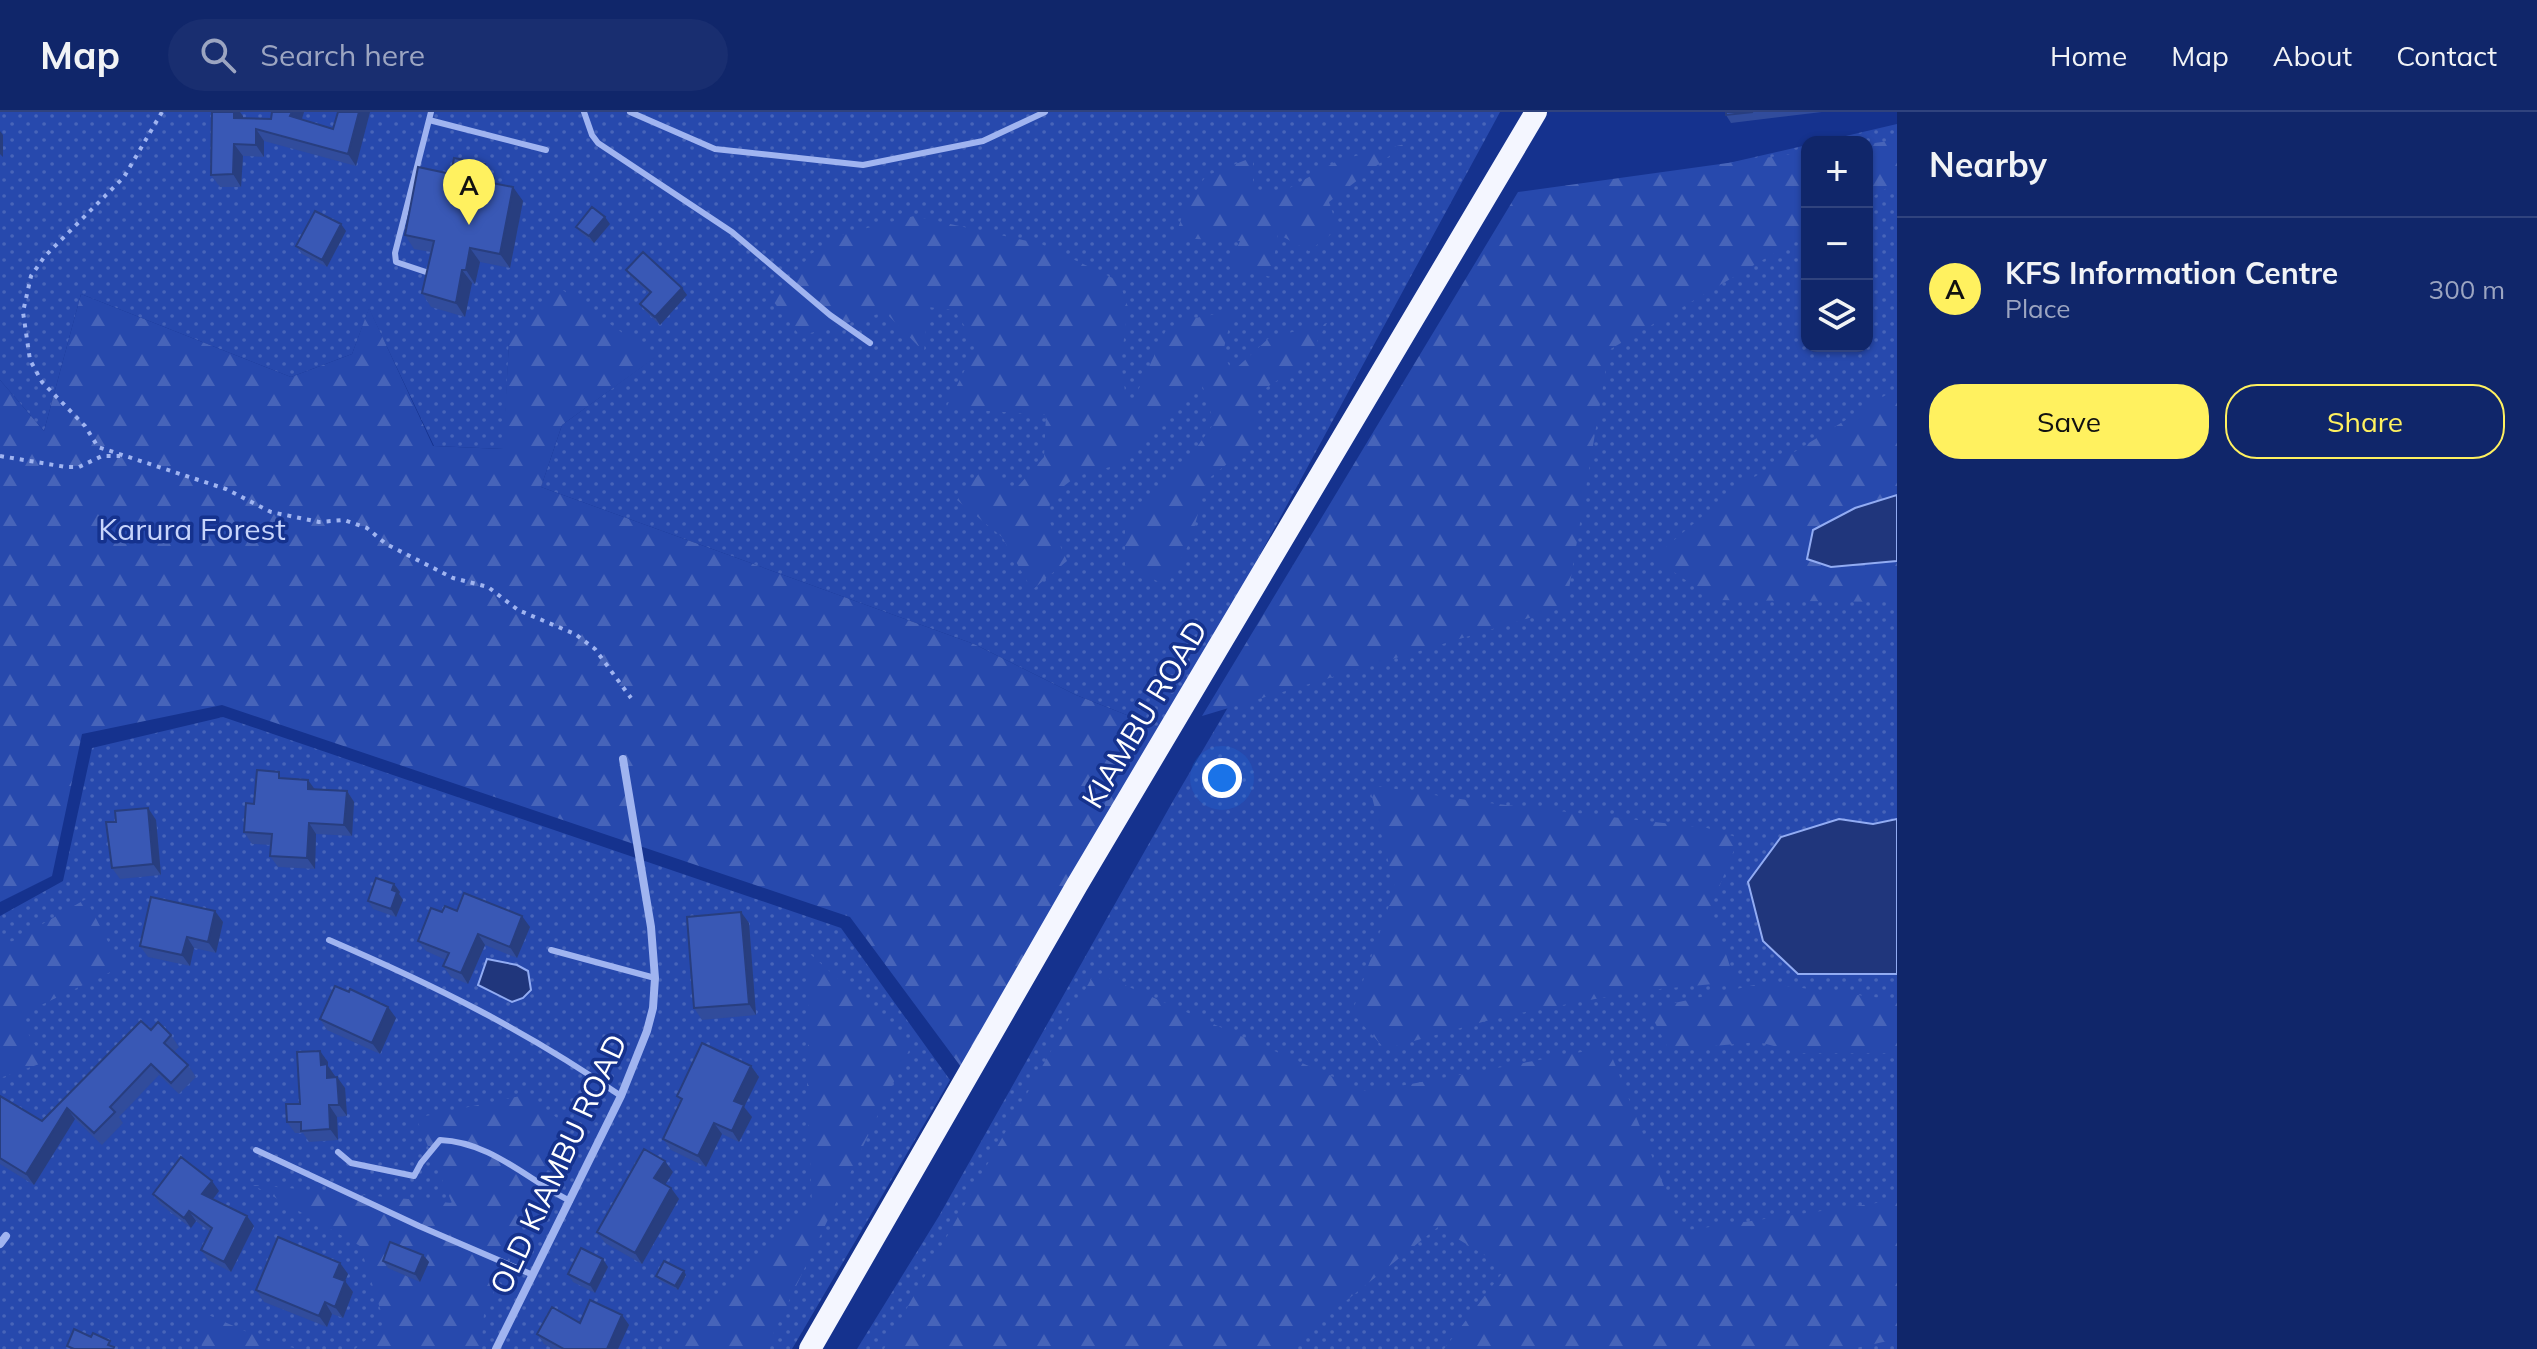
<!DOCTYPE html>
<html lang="en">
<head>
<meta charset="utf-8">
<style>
	body { margin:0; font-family:Mulish,sans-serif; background:#192e70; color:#f1f3f6 }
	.controls { position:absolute; right:24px; top:24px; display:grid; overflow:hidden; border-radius:16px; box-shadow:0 2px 6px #0004 }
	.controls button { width:72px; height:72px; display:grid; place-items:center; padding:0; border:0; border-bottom:2px solid #30437e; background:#10266a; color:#f1f3f6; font:40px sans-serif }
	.you { position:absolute; left:1222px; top:666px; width:28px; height:28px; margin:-20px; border:6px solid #fff; border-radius:50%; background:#1a73e8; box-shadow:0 0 0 12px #1a73e833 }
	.badge { display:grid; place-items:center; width:52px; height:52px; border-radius:50%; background:#fff15f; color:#111; font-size:26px; font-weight:700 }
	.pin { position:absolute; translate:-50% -66px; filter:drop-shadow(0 2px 4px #0008) }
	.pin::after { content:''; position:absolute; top:42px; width:28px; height:24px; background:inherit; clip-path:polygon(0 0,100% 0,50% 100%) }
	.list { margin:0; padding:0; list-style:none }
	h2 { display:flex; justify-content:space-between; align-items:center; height:104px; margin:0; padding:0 32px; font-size:34px }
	h2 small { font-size:26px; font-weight:400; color:#9ca5c1 }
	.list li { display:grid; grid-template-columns:52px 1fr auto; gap:24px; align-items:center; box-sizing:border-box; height:144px; padding:0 32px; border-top:2px solid #30437e }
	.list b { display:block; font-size:30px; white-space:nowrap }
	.list p { margin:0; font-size:26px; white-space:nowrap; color:#9ca5c1 }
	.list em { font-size:26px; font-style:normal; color:#9ca5c1 }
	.actions { display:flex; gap:16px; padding:24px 32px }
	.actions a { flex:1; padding:18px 0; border:2px solid #fff15f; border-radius:32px; text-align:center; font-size:28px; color:#fff15f }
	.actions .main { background:#fff15f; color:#111 }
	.icon { flex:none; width:44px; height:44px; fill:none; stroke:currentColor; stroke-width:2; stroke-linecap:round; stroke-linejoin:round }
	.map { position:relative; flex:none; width:1897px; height:1237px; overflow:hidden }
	header { display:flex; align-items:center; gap:48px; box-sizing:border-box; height:112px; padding:0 40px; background:#10266a; border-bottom:2px solid #30437e }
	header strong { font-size:38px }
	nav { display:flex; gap:44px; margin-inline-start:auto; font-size:28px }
	.search { width:560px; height:72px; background:#192e70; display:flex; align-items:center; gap:20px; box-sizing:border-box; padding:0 28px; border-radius:44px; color:#9ca5c1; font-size:30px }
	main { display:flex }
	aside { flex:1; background:#10266a }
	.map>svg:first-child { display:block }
</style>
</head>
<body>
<header>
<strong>Map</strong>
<div class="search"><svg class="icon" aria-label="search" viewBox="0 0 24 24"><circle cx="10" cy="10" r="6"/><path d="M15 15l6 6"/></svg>Search here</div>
<nav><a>Home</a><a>Map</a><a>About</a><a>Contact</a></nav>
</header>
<main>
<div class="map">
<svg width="1897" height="1237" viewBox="0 0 1897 1237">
	<defs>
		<pattern id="grass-dots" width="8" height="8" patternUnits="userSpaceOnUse" patternTransform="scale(2)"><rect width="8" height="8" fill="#2749ad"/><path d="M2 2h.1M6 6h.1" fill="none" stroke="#4764b9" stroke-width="1.8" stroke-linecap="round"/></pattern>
		<pattern id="forest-firs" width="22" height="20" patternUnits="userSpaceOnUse" patternTransform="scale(2)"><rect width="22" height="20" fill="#2749ad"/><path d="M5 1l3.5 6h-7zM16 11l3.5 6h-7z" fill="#4764b9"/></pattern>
	</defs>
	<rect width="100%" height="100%" fill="#15328e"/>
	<path fill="url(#grass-dots)" d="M0 0H1500L1165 618 1076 583 974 532 541 375 562 313 655 245 509 230 504 337 434 334 369 197 352 242 291 265 81 182 44 319 0 268Z
		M1897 12V1237H857L939 1104 1173 689 1519 99 1807 33V234H1867V30H1820Z
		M223 605 841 816 950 968 792 1237H0V804L63 769 92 636Z"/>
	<path fill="url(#forest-firs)" d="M1897 28V70L1867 88V32Z
		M1405 32 1329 90 1338 117 1309 139 1278 122 1271 165 1229 155 1240 129 1175 126 1185 95 1206 64 1253 45V76L1277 83 1339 48Z
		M1807 40V122L1609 238 1566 495 1202 604 1518 80Z
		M914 104 1041 132 1119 169 1128 195 1121 251 1128 300 1167 216 1195 206 1233 199 1223 240 1232 260 1269 226 1327 211 1306 250 1255 283 1257 328 1207 368 1191 428 1167 474 1125 453V407L1180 359 1214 311 1202 272 1121 352 1077 364 1051 384 1048 406 1067 449 1032 478 1002 425 957 388 986 353 1012 381 1044 345 1046 303 946 296 977 233 954 198 928 195 924 240 885 200 800 224 773 189 811 142 844 122Z
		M557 174 656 245 562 313 541 375 974 532 1076 583 1165 618 973 971 850 805 222 593 82 622 52 764 0 790V268L44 319 81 182 291 265 352 242 369 196 433 334 503 337 509 229Z
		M1897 276V490L1715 488 1653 446 1732 379Z
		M1369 673 1480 690 1707 716 1739 726 1711 795 1735 870 1638 879 1504 904 1385 937 1352 901 1395 776Z
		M86 787 121 855 18 904 45 950 0 966V832L13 829Z
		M810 842 912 932 766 1237H671L704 1196 812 1092 807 977Z
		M1095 860 1368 980 1608 935 1682 1119 1897 1088V1227L1851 1237H1444L1506 1156 1438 1115 1286 1237H884Z
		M1763 871 1897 888V941H1802L1758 930 1669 938 1648 897Z
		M525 983 567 1013 484 1202 481 1237H355L385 1212 360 1134 253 1073 452 1091 416 1006Z
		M197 1198 275 1232 299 1237H202Z"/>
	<path fill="#20367c" stroke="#92acf3" stroke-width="2" d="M1897 383V449L1831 455 1807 447 1813 418 1855 396Z
		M1839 707 1873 712 1897 707V862H1798L1763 829 1748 770 1781 725Z
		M487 847 517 853 528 859 531 878 523 886 512 890 478 873Z"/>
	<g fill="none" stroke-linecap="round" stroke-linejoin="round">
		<path stroke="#a0b4f0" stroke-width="4" stroke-dasharray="4 6" stroke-linecap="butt" d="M162 0 124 65 45 144 31 164 23 200 30 248 42 270 85 314 98 335 226 377 271 400 319 410 344 408 367 416 386 432 453 466 488 475 518 498 575 522 595 537 631 586
			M0 344 66 355H79L102 344H120"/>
		<path stroke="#a0b4f0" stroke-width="6" d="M584 0 592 23 598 31 732 120 830 203 870 231
			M630 0 715 37 863 53 983 29 1045 0
			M429 8 546 38
			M426 160 396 150 395 141 431 0
			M329 828C436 874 525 918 621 984
			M551 838 655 866
			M256 1038 419 1114 533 1163
			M338 1040 351 1051 414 1064 421 1051 440 1028C491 1030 526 1067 570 1089"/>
		<path stroke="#a0b4f0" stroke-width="8" d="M0 1132 6 1124
			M496 1237 621 984 647 919 653 896 655 866 651 815 623 647"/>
		<path stroke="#f4f6ff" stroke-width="22" d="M810 1237 1077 773 1536 0"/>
	</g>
	<path fill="#314c9c" d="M212 0H240L243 6 271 7 272 0H304L302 7 333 17 338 0H370L356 54 264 29V45L243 44 241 75H220L211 63Z
		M1726 0H1822L1731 11 1726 3Z
		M485 52 495 66 494 71 523 89 510 156 480 150 475 172 472 171 465 205 431 195 422 181 431 140 414 137 405 123 451 62Z
		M610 112 594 131 581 121 576 115Z
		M346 119 327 155 302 142 296 134Z
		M626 158 682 176 687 183 660 213 646 200 640 192 650 182 631 165Z
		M284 667 315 677 347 679 354 690 352 724 316 722 315 757 278 755 270 744 271 733 252 732 244 720 254 692Z
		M148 696 156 708 161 763 120 767 112 756 116 710Z
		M394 772 400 780 399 782 403 788 396 805 373 797 368 789Z
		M215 799 223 810 216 841 194 836 190 854 148 845 140 834Z
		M457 799 530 815 517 846 485 833 468 872 451 865 443 854 446 848 426 839 418 829 442 800Z
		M749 811 756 903 702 908 694 896Z
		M349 880 388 895 396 906 380 942 327 918 320 907Z
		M151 918 171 923 179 935 174 940 188 953 196 965 179 982 159 963 119 1005 123 1011 102 1033 75 1007 34 1073 0 1052V984L42 1009Z
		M328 950V955L335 965H337L345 976 347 1004 337 1005 338 1028 309 1030 303 1021H295L287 1010Z
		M751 954 759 965 744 995 752 1005 739 1030 722 1022 706 1055 671 1038 663 1027 681 990 677 984Z
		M673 1060 665 1072 671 1076 679 1087 642 1152 605 1131 597 1120Z
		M219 1079 213 1087 254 1114 231 1160 208 1148 201 1138 210 1120 196 1109 191 1116 160 1092 153 1082Z
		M423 1143 429 1150 420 1170 388 1156 383 1149Z
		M340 1151 348 1162 345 1169 353 1180 343 1206 332 1202 327 1215 264 1190 256 1178Z
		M608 1155 595 1181 573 1170 568 1162Z
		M684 1159 686 1163 678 1178 659 1168 656 1164Z
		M622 1203 629 1213 618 1237H553L544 1232 537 1222 580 1211Z"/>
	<path fill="#283e7f" d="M234 0H240L243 4V18L234 6Z
		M292 0H304L299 16 290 4Z
		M359 0H370L356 54 348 42Z
		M256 17 264 29V45L256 33Z
		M0 19 3 23V45L0 42Z
		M234 32 243 44 241 75 233 62Z
		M485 52 495 66 492 82 482 69Z
		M513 75 523 89 510 156 500 142Z
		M605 105 610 112 594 131 589 124Z
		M341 112 346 119 327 155 322 148Z
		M470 136 480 150 475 172 466 158Z
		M462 158 472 171 465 205 456 191Z
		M682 176 687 183 660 213 655 205Z
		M308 668 316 679 308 677Z
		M347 679 354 690 352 724 344 713Z
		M148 696 156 708 161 763 153 752Z
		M309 711 316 722 315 757 307 746Z
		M394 772 400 780 399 782 403 788 396 805 391 797 392 778Z
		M215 799 223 810 216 841 208 830Z
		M741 800 749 811 756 903 749 892Z
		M522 804 530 815 517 846 510 835Z
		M478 822 485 833 468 872 461 861Z
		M187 825 194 836 190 854 182 843Z
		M388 895 396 906 380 942 372 931Z
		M320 939 328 950V954L335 964V977L327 966 321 953Z
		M751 954 759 965 744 995 752 1005 739 1030 732 1019 734 989Z
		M337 965 345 976 347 1004 339 993Z
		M329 993 337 1005 338 1028 330 1017Z
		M67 996 75 1007 34 1073 26 1062Z
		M714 1011 722 1022 706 1055 698 1044Z
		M665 1049 673 1060 662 1078 654 1066Z
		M212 1069 219 1079 209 1092 202 1082Z
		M671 1076 679 1087 642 1152 635 1141Z
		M189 1099 196 1109 191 1116 184 1106Z
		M247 1104 254 1114 231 1160 224 1150Z
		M423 1143 429 1150 420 1170 415 1162Z
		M603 1147 608 1155 595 1181 590 1173Z
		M340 1151 348 1162 342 1176 334 1165Z
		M684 1159 686 1163 678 1178 675 1174Z
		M345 1169 353 1180 343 1206 335 1195Z
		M325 1190 332 1202 327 1215 319 1204Z
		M622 1203 629 1213 618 1237H607Z"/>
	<path fill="#3958b5" stroke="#283e7f" stroke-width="2" d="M212 0H234V6L271 7 272 0H292L290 4 333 17 338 0H359L348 42 256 17V33L234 32 233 62 211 63Z
		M1726 0H1753L1726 3Z
		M454 46 485 52 482 69 513 75 500 142 470 136 466 158H462L456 191 422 181 434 129 405 123 418 55 451 62Z
		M592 95 605 105 589 124 576 115Z
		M315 99 341 112 322 148 296 134Z
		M643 140 682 176 655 205 640 192 651 180 626 158Z
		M257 658 279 660V666L308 668V677L347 679 344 713 309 711 307 746 270 744 272 722 244 720 246 691 254 692Z
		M148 696 153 752 112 756 106 710H116L115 699Z
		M376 766 394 772 392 778 397 780 391 797 368 789Z
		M464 781 522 804 510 835 478 822 461 861 443 854 449 841 418 829 431 796 442 800 445 794 457 799Z
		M151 785 215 799 208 830 187 825 182 843 140 834Z
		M741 800 749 892 694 896 687 805Z
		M335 874 349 880 350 877 388 895 372 931 320 907Z
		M141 909 151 918 158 910 171 923 164 931 188 953 171 971 151 952 110 995 115 1000 94 1021 67 996 26 1062 0 1046V984L42 1009Z
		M702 931 751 954 734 989 744 993 732 1019 714 1011 698 1044 663 1027 682 987 677 984Z
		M320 939 321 953 327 952V966L337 965 339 993H329L330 1017 301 1019V1010H287L286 992H300L297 940Z
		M644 1037 665 1049 654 1066 671 1076 635 1141 597 1120Z
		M181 1045 212 1069 202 1082 247 1104 224 1150 201 1138 212 1116 189 1099 184 1106 153 1082Z
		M278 1125 340 1151 334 1165 345 1169 335 1195 325 1190 319 1204 256 1178Z
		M390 1130 423 1143 415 1162 383 1149Z
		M581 1136 603 1147 590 1173 568 1162Z
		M664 1149 684 1159 675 1174 656 1164Z
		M590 1188 622 1203 607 1237H564L537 1222 552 1195 580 1211Z
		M74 1217 91 1225 93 1221 110 1229 108 1233 114 1235 113 1237H74L67 1234Z"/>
	<g text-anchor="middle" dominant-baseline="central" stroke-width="7" stroke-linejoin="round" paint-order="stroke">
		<g font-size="30" fill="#c7d4fb" stroke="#15328e">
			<text x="192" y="417">Karura Forest</text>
		</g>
		<g font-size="30" fill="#fff" stroke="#15328e">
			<text transform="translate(1144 602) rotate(-59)">KIAMBU ROAD</text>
			<text transform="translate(558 1052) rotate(-65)">OLD KIAMBU ROAD</text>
		</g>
	</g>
</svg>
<div class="controls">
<button>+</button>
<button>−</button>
<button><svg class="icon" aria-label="layers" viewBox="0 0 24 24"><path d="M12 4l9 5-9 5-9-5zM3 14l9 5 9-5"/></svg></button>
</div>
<div class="you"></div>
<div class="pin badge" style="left:469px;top:113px">A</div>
</div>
<aside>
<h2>Nearby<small></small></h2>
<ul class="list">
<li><span class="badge">A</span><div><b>KFS Information Centre</b><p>Place</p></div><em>300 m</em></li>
</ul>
<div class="actions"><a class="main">Save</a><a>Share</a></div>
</aside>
</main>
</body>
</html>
